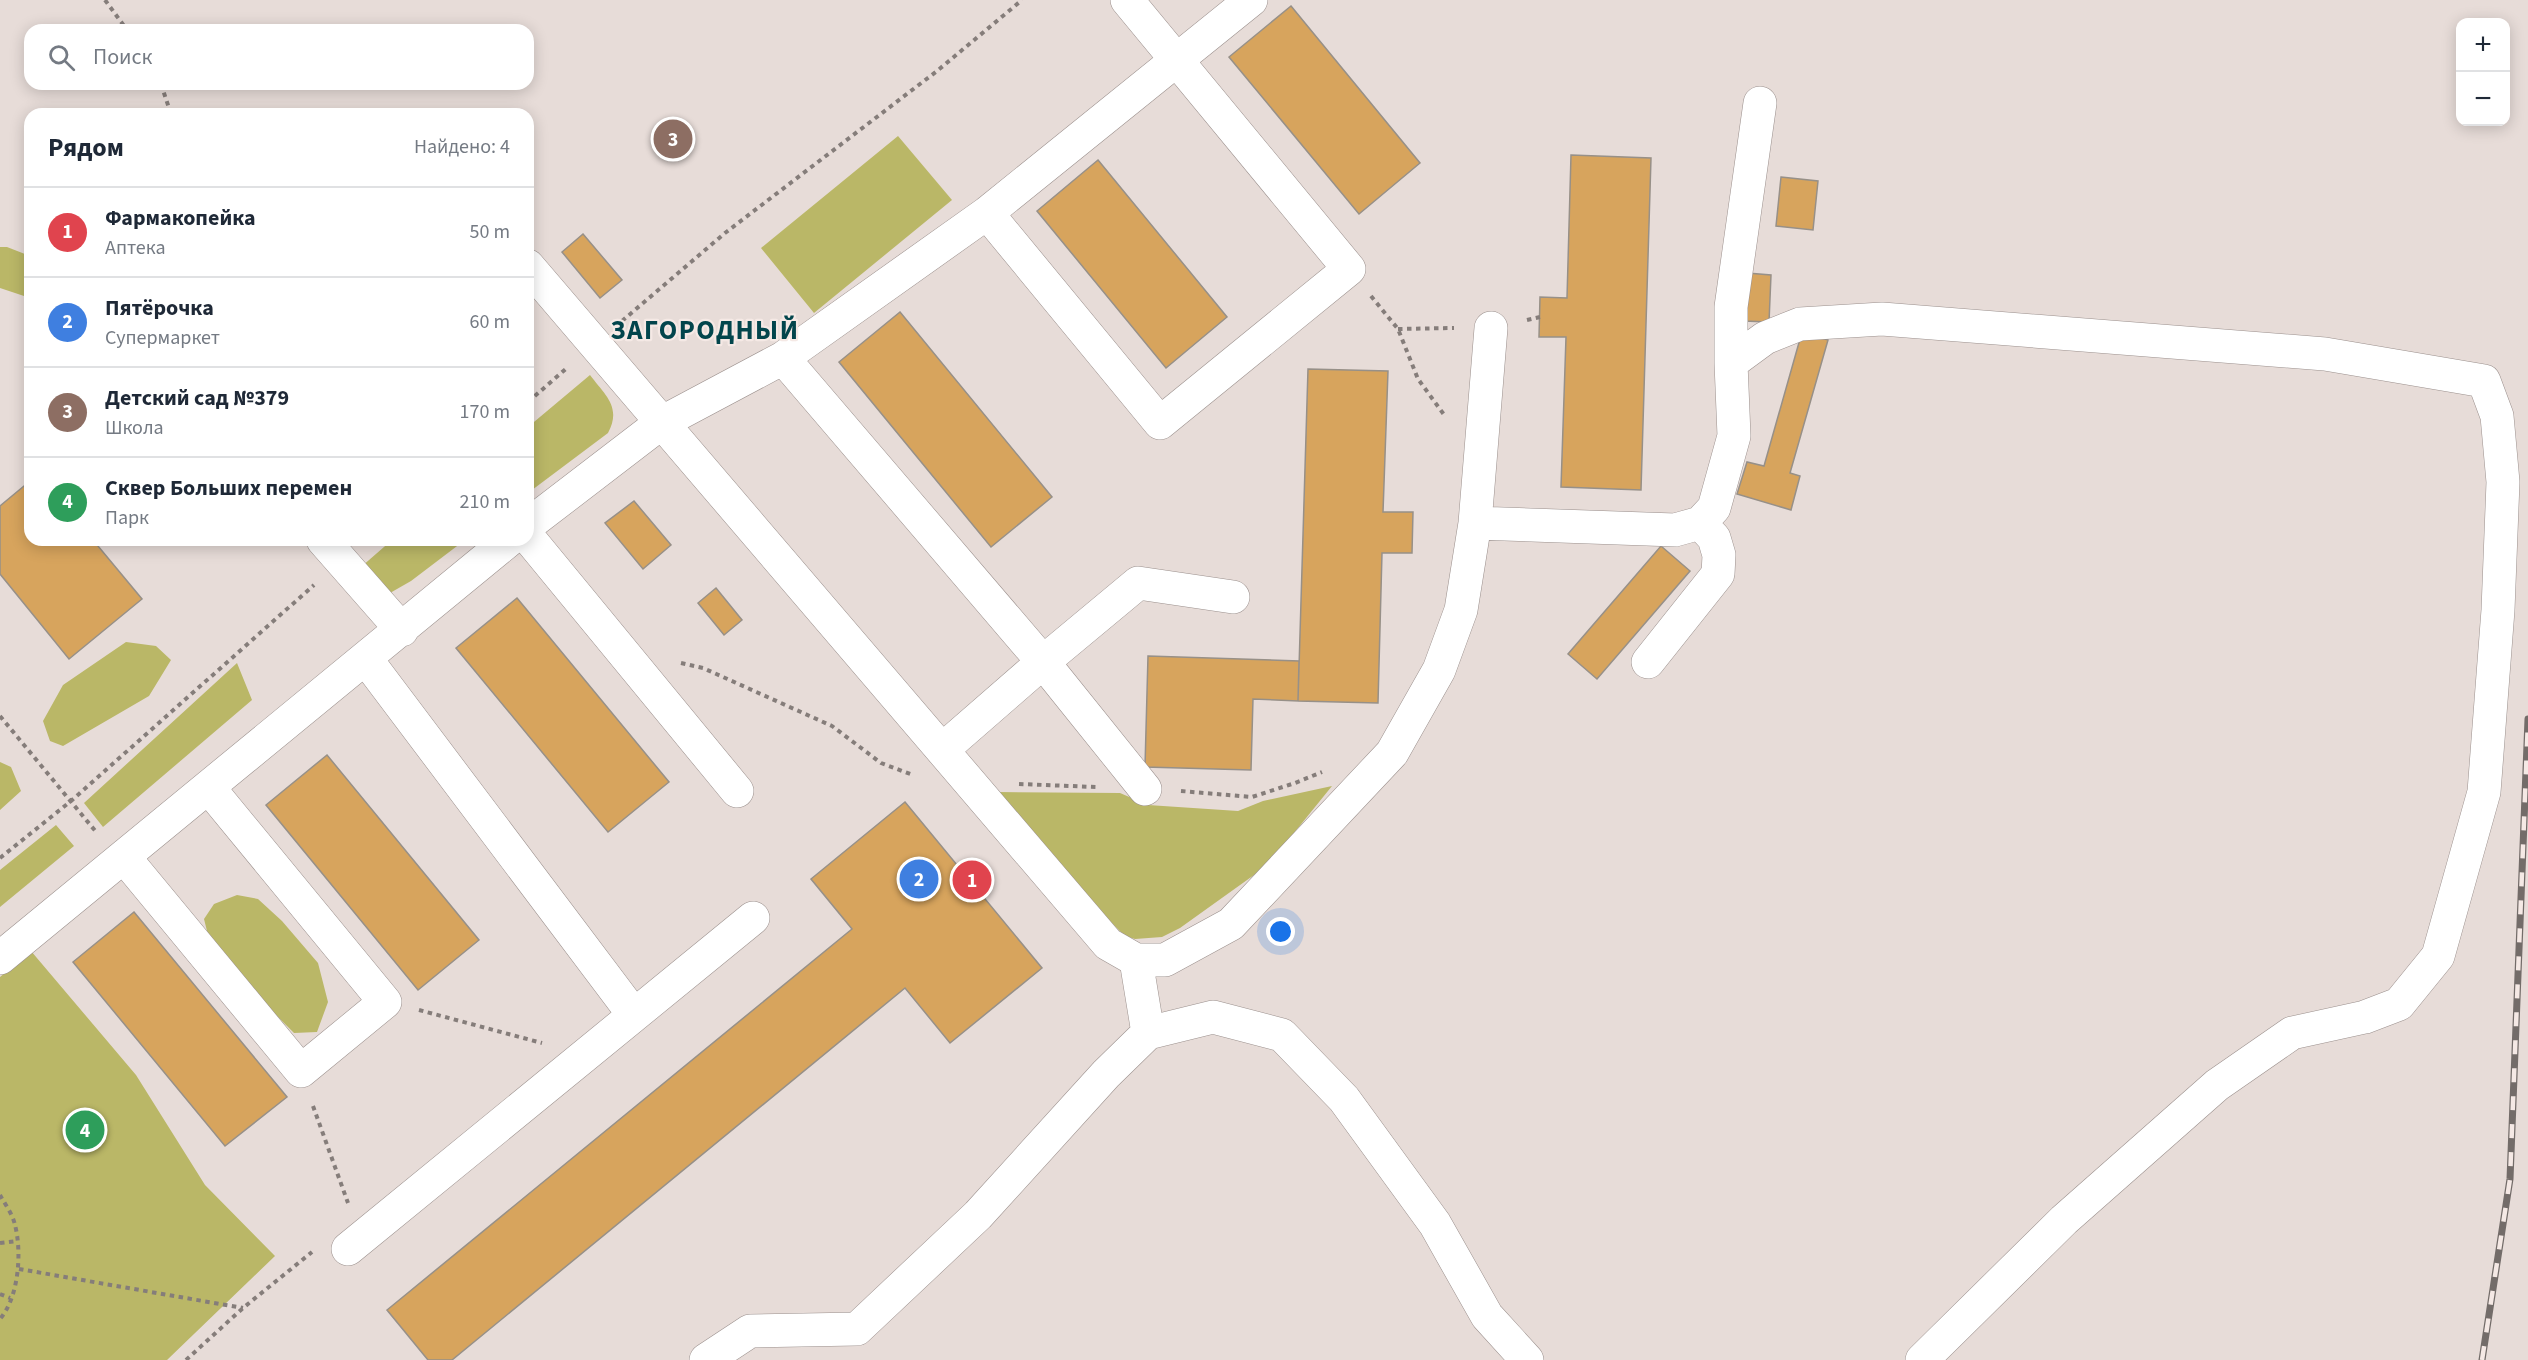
<!DOCTYPE html>
<html lang="ru">
<head>
<meta charset="utf-8">
<style>
	body { margin:0; font-family:"Source Sans 3",sans-serif; background:#f6f6f7; color:#1f2937 }
	.controls { position:absolute; right:18px; top:18px; display:grid; overflow:hidden; border-radius:12px; box-shadow:0 3px 15px #0003 }
	.controls button { width:54px; height:54px; display:grid; place-items:center; padding:0; border:0; border-bottom:2px solid #e0e1e3; background:#fff; color:#1f2937; font:30px sans-serif }
	.you { position:absolute; left:1281px; top:932px; width:21px; height:21px; margin:-15px; border:4px solid #fff; border-radius:50%; background:#1a73e8; box-shadow:0 0 0 9px #1a73e833 }
	.badge { display:grid; place-items:center; width:39px; height:39px; border-radius:50%; background:#377e87; color:#fff; font-size:20px; font-weight:700 }
	.pin { position:absolute; translate:-50% -50%; border:3px solid #fff; box-shadow:0 2px 6px #0006 }
	.list { margin:0; padding:0; list-style:none }
	h2 { display:flex; justify-content:space-between; align-items:center; height:78px; margin:0; padding:0 24px; font-size:26px }
	h2 small { font-size:20px; font-weight:400; color:#747a83 }
	.list li { display:grid; grid-template-columns:39px 1fr auto; gap:18px; align-items:center; box-sizing:border-box; height:90px; padding:0 24px; border-top:2px solid #e0e1e3 }
	.list b { display:block; font-size:22px; white-space:nowrap }
	.list p { margin:0; font-size:20px; white-space:nowrap; color:#747a83 }
	.list em { font-size:20px; font-style:normal; color:#747a83 }
	.icon { flex:none; width:33px; height:33px; fill:none; stroke:currentColor; stroke-width:2; stroke-linecap:round; stroke-linejoin:round }
	.map { position:relative; flex:none; width:2528px; height:1360px; overflow:hidden }
	.search { position:absolute; background:#fff; box-shadow:0 3px 15px #0003; left:24px; top:24px; width:510px; height:66px; display:flex; align-items:center; gap:15px; box-sizing:border-box; padding:0 21px; border-radius:18px; color:#747a83; font-size:22px }
	.panel { position:absolute; background:#fff; box-shadow:0 3px 15px #0003; left:24px; top:108px; width:510px; height:438px; border-radius:18px }
	.map>svg:first-child { display:block }
</style>
</head>
<body>
<div class="map">
<svg width="2528" height="1360" viewBox="0 0 2528 1360">
	<rect width="100%" height="100%" fill="#e7dcd8"/>
	<path fill="#bab767" d="M898 136 952 200 814 313 761 248Z
		M0 247H7L30 256V298L0 288Z
		M590 375C605 395 622 407 608 433L528 493V427Z
		M392 540H465L411 581 390 593 361 567Z
		M126 642 156 646 171 660 149 696 63 746 50 741 43 721 63 685Z
		M237 663 252 700 103 827 84 803Z
		M0 762 11 767 21 791 0 810Z
		M1332 786 1268 865 1180 928 1162 937 1135 939 1125 936 1098 910 997 792 1120 793 1148 805 1238 811 1263 801Z
		M56 825 74 846 0 907V870Z
		M237 895 258 899 282 921 318 963 328 1002 317 1032 294 1033 212 951 204 919 214 904Z
		M31 951 136 1075 205 1185 275 1256 167 1360H0V977Z"/>
	<path fill="#d7a45d" stroke="#979088" stroke-width="1.5" d="M1291 6 1420 163 1359 214 1229 57Z
		M1571 155 1651 158 1641 490 1561 487 1566 337H1539L1540 297 1567 298Z
		M1098 160 1227 317 1166 368 1037 211Z
		M1781 177 1818 181 1813 230 1776 226Z
		M583 234 622 280 600 298 562 252Z
		M1747 273 1771 275 1769 322 1744 321Z
		M900 312 1052 497 991 547 839 362Z
		M1802 332 1828 340 1790 473 1800 476 1791 510 1737 494 1747 462 1764 466Z
		M1308 369 1388 371 1383 512H1413L1412 553H1382L1378 703 1298 701Z
		M30 481V540H93L142 599 69 659 0 574V506Z
		M634 501 671 545 643 569 605 523Z
		M1661 546 1690 571 1597 679 1568 654Z
		M716 588 742 620 724 635 698 603Z
		M517 598 669 782 608 832 456 648Z
		M1148 656 1299 661 1298 701 1253 699 1251 770 1145 767Z
		M327 755 479 940 418 990 266 805Z
		M905 802 1042 968 950 1043 905 988 452 1360H428L387 1310 852 929 811 879Z
		M134 912 287 1097 225 1146 73 962Z"/>
	<g fill="none" stroke-linecap="round" stroke-linejoin="round">
		<defs>
			<path id="minor" d="M987 213 1160 423 1349 269 1127 0
				M528 266 1108 944 1136 960H1165L1231 924 1392 753 1439 670 1461 610 1475 523 1491 328
				M783 358 1043 662 1145 789
				M1731 363 1765 338 1800 324 1882 319 2325 354 2484 381 2497 416 2503 482 2498 610 2484 792 2438 956 2399 1004 2365 1017 2292 1033 2217 1085 2064 1220 1922 1360
				M1475 523 1675 530 1700 523 1714 508 1734 436 1731 363V307L1760 103
				M528 525 661 423 783 358 987 213 1251 0
				M528 537 737 791
				M323 540 402 630
				M366 659 634 1015
				M1648 662 1718 574 1719 555 1714 538 1700 523
				M942 750 1043 662 1138 583 1233 597
				M124 857 301 1071 385 1002 209 788
				M0 958 509 540
				M1136 960 1148 1033
				M348 1249 753 918
				M706 1360 750 1331 857 1329 978 1215 1106 1074 1148 1033 1213 1017 1282 1035 1344 1099 1435 1224 1487 1316 1527 1360"/>
		</defs>
		<use href="#minor" stroke="#9b908d" stroke-width="34"/>
		<path stroke="#857d7a" stroke-width="4" stroke-dasharray="4.5 4.5" stroke-linecap="butt" d="M105 0 127 30
			M161 84 171 114
			M1371 296 1398 329 1418 379 1445 416
			M1527 320 1540 317
			M622 321 725 233 937 71 1022 0
			M1398 329 1454 328
			M528 402 568 367
			M681 663 703 668 832 726 881 763 913 775
			M0 716 97 833
			M1019 784 1096 787
			M1181 791 1252 797 1295 783 1322 772
			M0 858 71 801 314 585
			M419 1010 542 1043
			M313 1106 348 1203
			M0 1195C5 1204 13 1215 15 1225 22 1252 19 1297 0 1319
			M0 1243 17 1241
			M19 1269 243 1308
			M0 1294 10 1298
			M186 1360 243 1308 312 1252"/>
		<use href="#minor" stroke="#fff" stroke-width="33"/>
		<defs>
			<path id="rail" d="M2482 1360 2510 1179 2528 719"/>
		</defs>
		<use href="#rail" stroke="#736c69" stroke-width="7"/>
		<use href="#rail" stroke="#f5e9e5" stroke-width="4.5" stroke-dasharray="14" stroke-linecap="butt"/>
	</g>
	<g text-anchor="middle" dominant-baseline="central" stroke-width="4.5" stroke-linejoin="round" paint-order="stroke">
		<g font-size="27" font-weight="bold" letter-spacing="1.5" fill="#02454c" stroke="#f5e9e5">
			<text x="705" y="330">ЗАГОРОДНЫЙ</text>
		</g>
	</g>
</svg>
<div class="controls">
<button>+</button>
<button>−</button>
</div>
<div class="you"></div>
<div class="pin badge" style="left:972px;top:880px;background:#e0444e">1</div>
<div class="pin badge" style="left:919px;top:879px;background:#3f7fe0">2</div>
<div class="pin badge" style="left:673px;top:139px;background:#8d6e63">3</div>
<div class="pin badge" style="left:85px;top:1130px;background:#2e9e5b">4</div>
<div class="search"><svg class="icon" aria-label="search" viewBox="0 0 24 24"><circle cx="10" cy="10" r="6"/><path d="M15 15l6 6"/></svg>Поиск</div>
<section class="panel">
<h2>Рядом<small>Найдено: 4</small></h2>
<ul class="list">
<li><span class="badge" style="background:#e0444e">1</span><div><b>Фармакопейка</b><p>Аптека</p></div><em>50 m</em></li>
<li><span class="badge" style="background:#3f7fe0">2</span><div><b>Пятёрочка</b><p>Супермаркет</p></div><em>60 m</em></li>
<li><span class="badge" style="background:#8d6e63">3</span><div><b>Детский сад №379</b><p>Школа</p></div><em>170 m</em></li>
<li><span class="badge" style="background:#2e9e5b">4</span><div><b>Сквер Больших перемен</b><p>Парк</p></div><em>210 m</em></li>
</ul>
</section>
</div>
</body>
</html>
